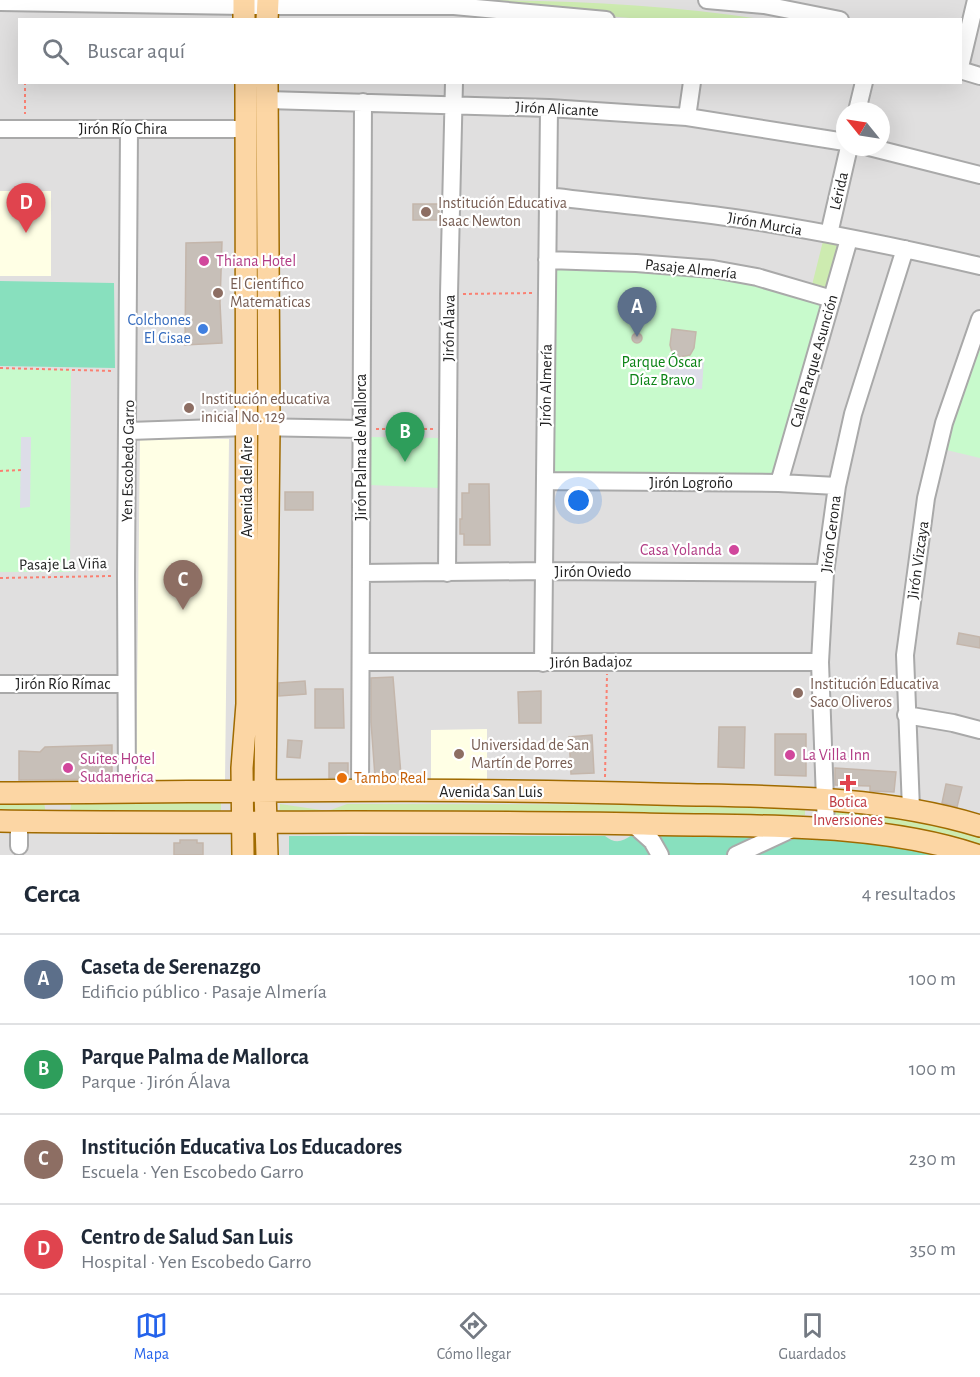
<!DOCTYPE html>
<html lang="es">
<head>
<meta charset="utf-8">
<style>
	body { margin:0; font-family:"Alegreya Sans",sans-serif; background:#f6f6f7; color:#1f2937 }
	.compass { position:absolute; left:836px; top:102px; width:54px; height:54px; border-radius:50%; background:#fff; box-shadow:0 6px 24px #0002; rotate:300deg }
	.you { position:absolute; left:579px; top:501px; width:21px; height:21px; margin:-15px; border:4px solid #fff; border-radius:50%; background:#1a73e8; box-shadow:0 0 0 9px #1a73e833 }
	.badge { display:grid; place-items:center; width:39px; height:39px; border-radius:50%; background:#2563eb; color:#fff; font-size:20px; font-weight:700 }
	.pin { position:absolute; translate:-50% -50px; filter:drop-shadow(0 2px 3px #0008) }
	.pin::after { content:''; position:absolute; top:32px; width:21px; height:18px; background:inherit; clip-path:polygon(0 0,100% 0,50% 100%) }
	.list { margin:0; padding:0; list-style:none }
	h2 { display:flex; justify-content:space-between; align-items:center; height:78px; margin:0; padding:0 24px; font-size:26px }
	h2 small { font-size:20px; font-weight:400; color:#747a83 }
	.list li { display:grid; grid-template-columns:39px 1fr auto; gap:18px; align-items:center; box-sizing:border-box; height:90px; padding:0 24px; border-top:2px solid #e0e1e3 }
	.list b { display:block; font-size:22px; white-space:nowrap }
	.list p { margin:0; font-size:20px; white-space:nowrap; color:#747a83 }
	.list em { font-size:20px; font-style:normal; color:#747a83 }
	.icon { flex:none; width:33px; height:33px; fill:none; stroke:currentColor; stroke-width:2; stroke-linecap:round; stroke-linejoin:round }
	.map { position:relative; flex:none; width:980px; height:855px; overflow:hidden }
	.search { position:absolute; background:#fff; box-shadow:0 6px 24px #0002; left:18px; right:18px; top:18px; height:66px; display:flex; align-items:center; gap:15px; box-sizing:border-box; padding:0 21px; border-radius:0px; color:#747a83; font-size:22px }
	.sheet { height:438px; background:#fff }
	nav { display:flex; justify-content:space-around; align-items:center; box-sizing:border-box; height:84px; border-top:2px solid #e0e1e3; background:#fff; font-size:16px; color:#747a83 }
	nav a { display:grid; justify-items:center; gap:3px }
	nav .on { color:#2563eb }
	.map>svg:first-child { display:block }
</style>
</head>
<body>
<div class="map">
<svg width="980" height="855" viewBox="0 0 980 855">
	<rect width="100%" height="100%" fill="#f2efe9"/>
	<path fill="#e0dfdf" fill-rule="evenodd" d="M0 0H980V855H0ZM20 20H960V82H20ZM845 111H881V147H845Z"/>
	<path fill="#ffffe5" d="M0 191H51V276H0Z
		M140 439H229L225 782 136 781Z
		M487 729V779H431V730Z"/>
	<path fill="#cdebb0" d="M471 0C568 0 666 5 761 19H642L471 4Z
		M824 237 843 241 829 294 811 289Z
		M44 802 46 814 0 815V803Z
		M221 802V812L70 814 71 803Z
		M280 804 328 811 347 804 805 805V815L279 816Z
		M830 804 980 831V847L831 824Z"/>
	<path fill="#c8facc" d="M547 263 692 269 828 301 777 474H544Z
		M980 327V458L938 448Z
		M0 369 71 370 70 572H0Z
		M371 437 441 438 439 488 370 485Z"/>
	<path fill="#88e0be" d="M0 281 114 283 115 368 0 366Z
		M632 835 745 836 791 839 810 835 887 844 934 855H289V836H605C615 844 622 842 632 835Z"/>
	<path fill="#dddde8" d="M662 357 704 359 702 389 660 387Z
		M21 437H31L30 507 20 508Z"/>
	<path fill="#c7bfb8" stroke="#c4b6ab" stroke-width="1.5" d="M413 204H439V220H413Z
		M222 242 220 303 222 343 185 345 186 243Z
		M672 329 696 332 694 348 690 355 679 357 672 352 670 345Z
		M632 338a5 5 0 1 1 10 0a5 5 0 1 1-10 0Z
		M469 484H489L490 545H464V534H460V519H462V493H469Z
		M285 492H313V510H285Z
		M959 633 980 637V648L957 644Z
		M393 677 401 775 375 777 371 722V678Z
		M305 681 306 694 279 696V683Z
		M315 689H343L344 728H315Z
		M541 691V723H519L518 692Z
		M719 727H745L744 768 718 767Z
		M775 734H806V776L775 775Z
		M592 735 594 773 571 774 569 737Z
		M288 740 302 741 300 758 287 757Z
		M112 745V778L110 779 19 780V751L40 752 45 747Z
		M329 763H348V778H329Z
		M835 768 896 772 894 792 870 791V786L835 785Z
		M946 784 962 787 957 807 942 803Z
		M180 840H197V843H203V855H174V843H180Z"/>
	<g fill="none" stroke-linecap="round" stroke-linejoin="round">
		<defs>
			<path id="minor" d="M707 0 764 5 840 20
				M0 2 244 6H454L606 20
				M960 67 976 0
				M960 70 980 76
				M267 100 549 108 687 117 845 142
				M857 111 864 82
				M687 117 692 82
				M0 129H247
				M869 147 980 175
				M548 196C610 204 672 209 734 218 816 230 899 247 980 266
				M829 234 849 147
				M547 260 636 263 713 269 757 277 832 299
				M129 431 247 427 361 429
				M545 481 779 483 837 486
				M779 483 849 239
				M361 573 544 571 825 573
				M447 573 449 294 454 82
				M361 662H820
				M543 663 549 108
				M0 684H126
				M906 715 953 723 980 730
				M360 791 363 102
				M127 793 126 575 129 129
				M911 809 905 655 926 498 944 423 980 319
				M19 821V846
				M633 824 652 841 660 855
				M826 828 820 662 825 573 837 486 853 414 905 249
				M736 855 792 829"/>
			<path id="major" d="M244 20V0
				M267 20 268 0
				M0 793C219 792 438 787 657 794 765 797 876 794 980 826
				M0 821C215 824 429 820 644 824 751 827 874 821 976 855
				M243 855 242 768 247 704 246 82
				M267 855 265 791 269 427 267 82"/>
		</defs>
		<use href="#minor" stroke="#a9a9a9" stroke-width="20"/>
		<use href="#major" stroke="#a06b00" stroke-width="24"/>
		<path stroke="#fa8072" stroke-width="2" stroke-dasharray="3 3" stroke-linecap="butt" d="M25 82V114
			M463 294 532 293
			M0 368 114 371
			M376 429H434
			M0 471 21 470
			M0 578 111 576
			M605 777 607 674"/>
		<use href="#minor" stroke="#fff" stroke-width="16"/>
		<use href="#major" stroke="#fcd6a4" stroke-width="21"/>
	</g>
	<g fill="#8d6e63" stroke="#fff" stroke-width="2">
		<circle cx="426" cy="212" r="6"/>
		<circle cx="218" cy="293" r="6"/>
		<circle cx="189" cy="408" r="6"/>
		<circle cx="798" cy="693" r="6"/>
		<circle cx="459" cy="754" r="6"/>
	</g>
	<g fill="#d1479c" stroke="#fff" stroke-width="2">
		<circle cx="204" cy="261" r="6"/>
		<circle cx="734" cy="550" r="6"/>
		<circle cx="790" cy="755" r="6"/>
		<circle cx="68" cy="768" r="6"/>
	</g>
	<circle fill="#3f7fe0" stroke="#fff" stroke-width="2" cx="203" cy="329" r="6"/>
	<circle fill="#e8710a" stroke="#fff" stroke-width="2" cx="342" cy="778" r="6"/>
	<path fill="#e0444e" stroke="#fff" stroke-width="2" d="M845 774h6v6h6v6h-6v6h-6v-6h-6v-6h6z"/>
	<g text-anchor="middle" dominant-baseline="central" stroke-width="4.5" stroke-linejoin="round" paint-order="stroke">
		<g font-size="16" fill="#222" stroke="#fff">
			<text transform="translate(557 109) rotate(3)">Jirón Alicante</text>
			<text x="123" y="129">Jirón Río Chira</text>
			<text transform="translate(839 191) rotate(-77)">Lérida</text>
			<text transform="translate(765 224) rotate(10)">Jirón Murcia</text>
			<text transform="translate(691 269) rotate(6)">Pasaje Almería</text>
			<text transform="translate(449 328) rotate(-89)">Jirón Álava</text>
			<text transform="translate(814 361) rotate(-74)">Calle Parque Asunción</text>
			<text transform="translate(546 385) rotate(-89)">Jirón Almería</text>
			<text transform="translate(361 447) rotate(-90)">Jirón Palma de Mallorca</text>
			<text transform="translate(128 461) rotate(-89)">Yen Escobedo Garro</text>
			<text x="691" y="483">Jirón Logroño</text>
			<text transform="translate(247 487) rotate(-90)">Avenida del Aire</text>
			<text transform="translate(831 534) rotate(-83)">Jirón Gerona</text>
			<text transform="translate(918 560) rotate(-82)">Jirón Vizcaya</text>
			<text transform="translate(63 564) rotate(-1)">Pasaje La Viña</text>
			<text x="593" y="572">Jirón Oviedo</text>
			<text transform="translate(591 662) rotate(-1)">Jirón Badajoz</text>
			<text x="63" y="684">Jirón Río Rímac</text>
			<text x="491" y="792">Avenida San Luis</text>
		</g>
		<g font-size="16" fill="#785e54" stroke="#fff" text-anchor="start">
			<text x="438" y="203">Institución Educativa<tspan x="438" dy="18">Isaac Newton</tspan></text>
			<text x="230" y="284">El Científico<tspan x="230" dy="18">Matematicas</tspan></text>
			<text x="201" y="399">Institución educativa<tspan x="201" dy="18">inicial No. 129</tspan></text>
			<text x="810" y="684">Institución Educativa<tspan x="810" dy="18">Saco Oliveros</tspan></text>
			<text x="471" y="745">Universidad de San<tspan x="471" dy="18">Martín de Porres</tspan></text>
		</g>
		<g font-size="16" fill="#b23c85" stroke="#fff" text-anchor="start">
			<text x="216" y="261">Thiana Hotel</text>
			<text x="722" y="550" text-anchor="end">Casa Yolanda</text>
			<text x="802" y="755">La Villa Inn</text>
			<text x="80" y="759">Suites Hotel<tspan x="80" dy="18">Sudamerica</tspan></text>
		</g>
		<g font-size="16" fill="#366cbe" stroke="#fff" text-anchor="end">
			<text x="191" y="320">Colchones<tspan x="191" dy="18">El Cisae</tspan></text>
		</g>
		<g font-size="16" fill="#0c8416" stroke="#fff">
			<text x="662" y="362">Parque Óscar<tspan x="662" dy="18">Díaz Bravo</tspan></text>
		</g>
		<g font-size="16" fill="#c56008" stroke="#fff" text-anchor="start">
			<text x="354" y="778">Tambo Real</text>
		</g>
		<g font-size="16" fill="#be3a42" stroke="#fff">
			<text x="848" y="802">Botica<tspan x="848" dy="18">Inversiones</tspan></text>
		</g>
	</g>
</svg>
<svg class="compass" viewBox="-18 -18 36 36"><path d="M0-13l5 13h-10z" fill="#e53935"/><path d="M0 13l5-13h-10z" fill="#747a83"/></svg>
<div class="you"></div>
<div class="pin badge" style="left:637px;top:337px;background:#5c6f8a">A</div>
<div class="pin badge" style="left:405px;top:462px;background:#2e9e5b">B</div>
<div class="pin badge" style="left:183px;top:610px;background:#8d6e63">C</div>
<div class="pin badge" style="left:26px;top:233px;background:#e0444e">D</div>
<div class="search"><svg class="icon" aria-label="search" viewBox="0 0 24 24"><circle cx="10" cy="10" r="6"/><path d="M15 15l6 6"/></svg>Buscar aquí</div>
</div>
<section class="sheet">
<h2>Cerca<small>4 resultados</small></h2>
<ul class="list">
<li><span class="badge" style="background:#5c6f8a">A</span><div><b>Caseta de Serenazgo</b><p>Edificio público · Pasaje Almería</p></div><em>100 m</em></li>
<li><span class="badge" style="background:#2e9e5b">B</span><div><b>Parque Palma de Mallorca</b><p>Parque · Jirón Álava</p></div><em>100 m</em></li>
<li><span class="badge" style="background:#8d6e63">C</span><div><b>Institución Educativa Los Educadores</b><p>Escuela · Yen Escobedo Garro</p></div><em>230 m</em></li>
<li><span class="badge" style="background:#e0444e">D</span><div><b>Centro de Salud San Luis</b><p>Hospital · Yen Escobedo Garro</p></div><em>350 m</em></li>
</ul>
</section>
<nav>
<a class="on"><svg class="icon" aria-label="map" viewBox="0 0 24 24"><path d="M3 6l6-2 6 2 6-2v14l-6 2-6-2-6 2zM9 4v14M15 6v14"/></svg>Mapa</a>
<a><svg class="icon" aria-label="directions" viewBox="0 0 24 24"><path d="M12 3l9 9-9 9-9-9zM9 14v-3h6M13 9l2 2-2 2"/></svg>Cómo llegar</a>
<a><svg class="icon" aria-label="saved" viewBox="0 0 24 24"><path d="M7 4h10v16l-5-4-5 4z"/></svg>Guardados</a>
</nav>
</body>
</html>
